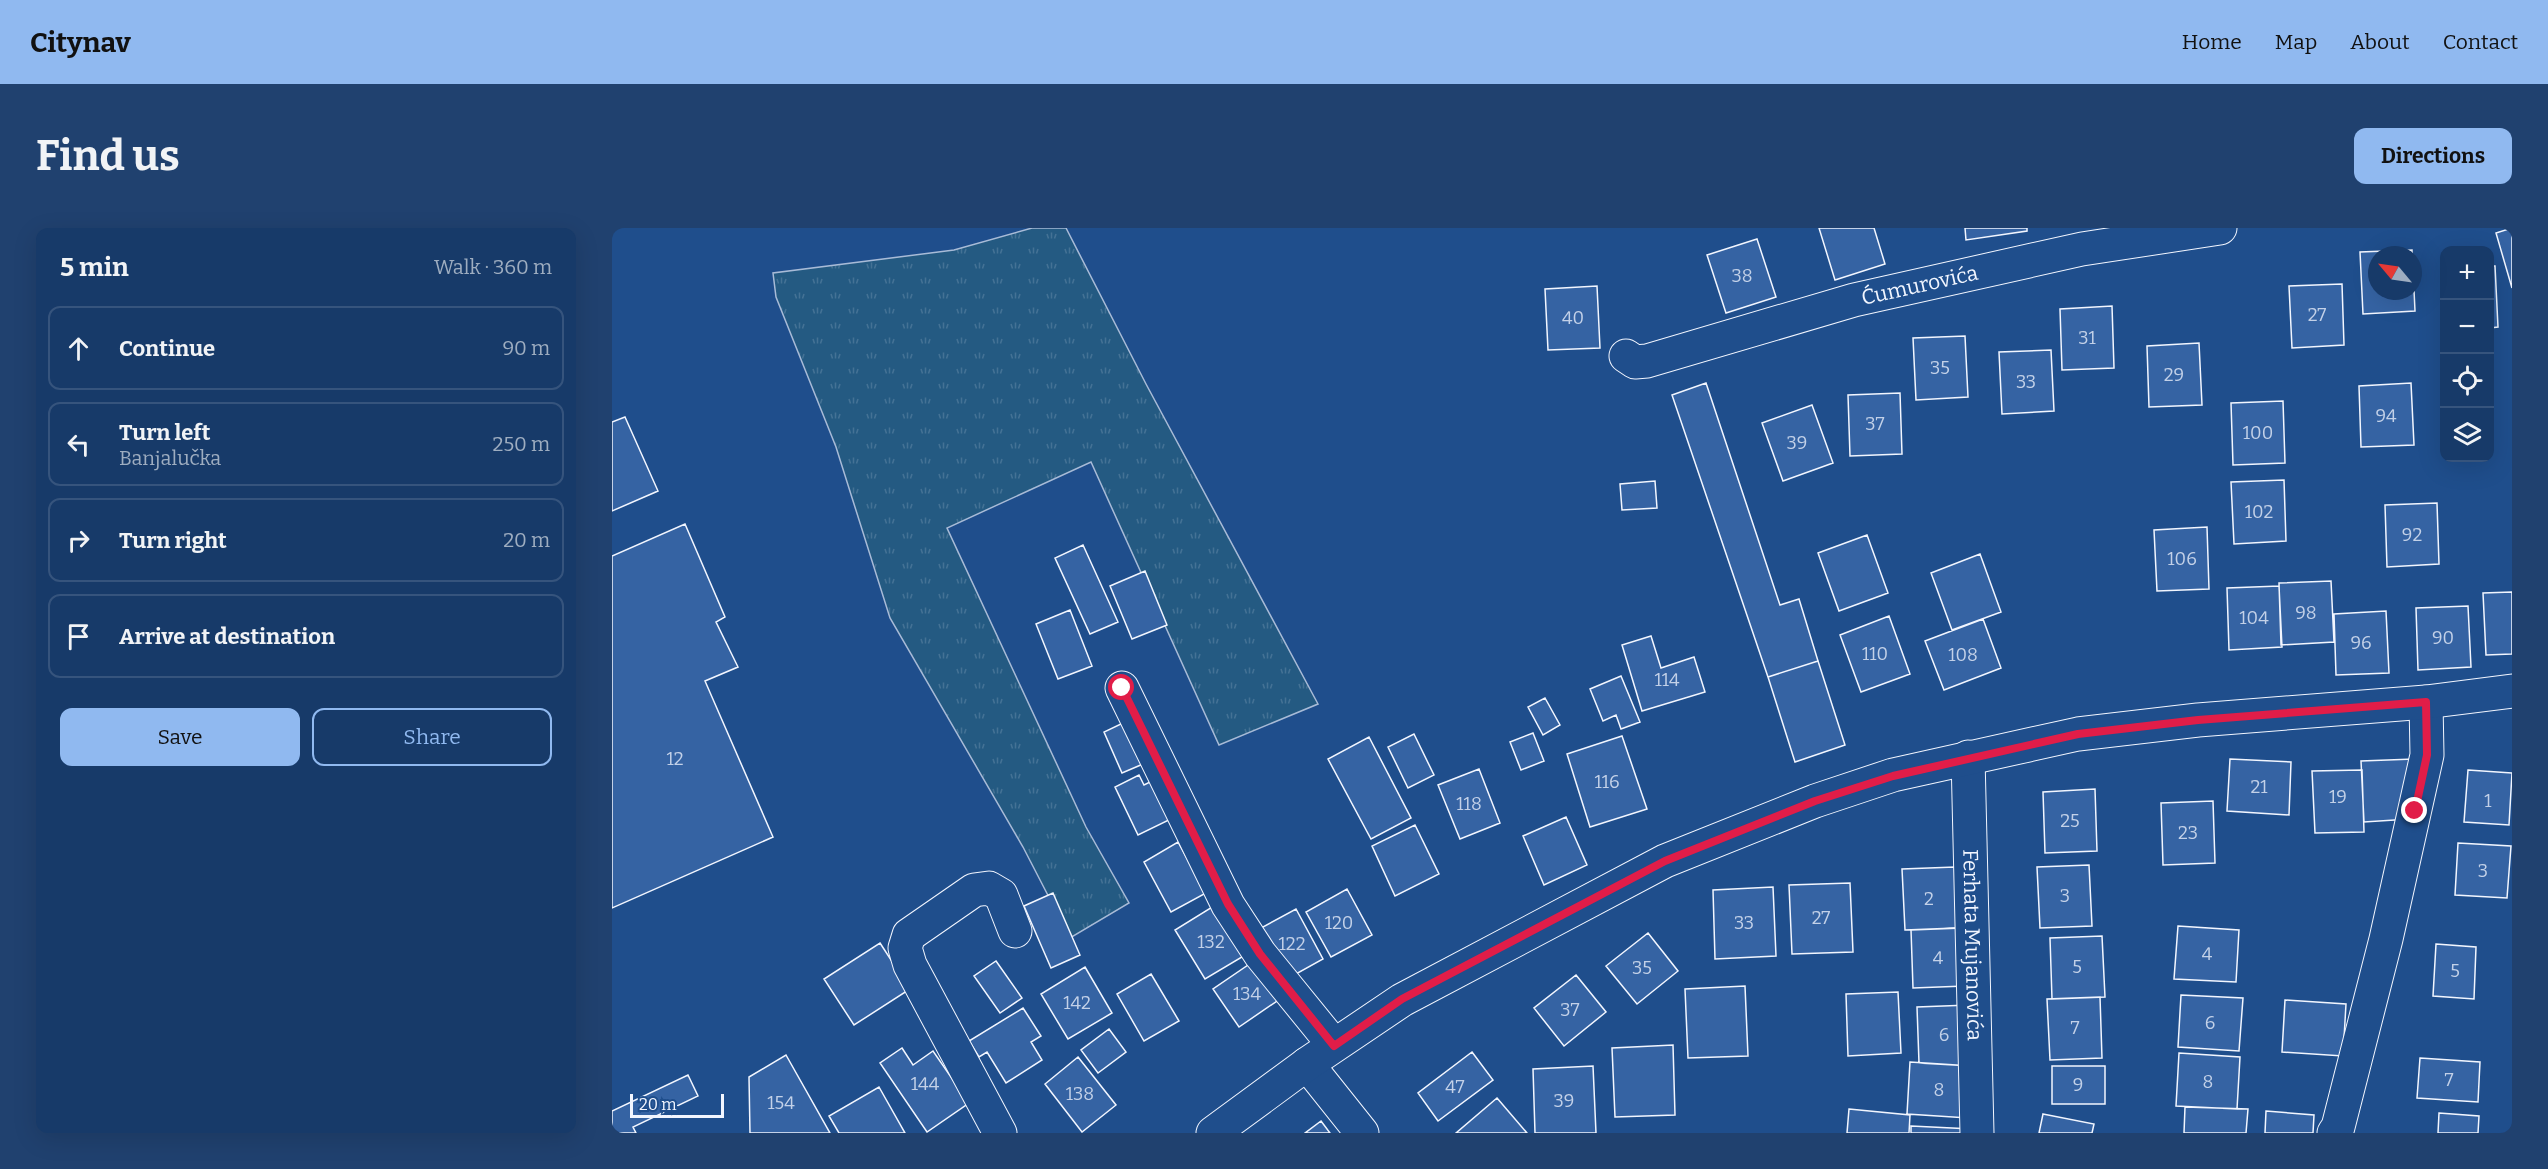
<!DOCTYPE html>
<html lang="en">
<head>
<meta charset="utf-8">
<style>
	body { margin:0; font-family:Bitter,serif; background:#20416f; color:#f1f3f6 }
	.controls { position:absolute; right:18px; top:18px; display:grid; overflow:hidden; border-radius:12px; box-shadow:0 6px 24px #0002 }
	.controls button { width:54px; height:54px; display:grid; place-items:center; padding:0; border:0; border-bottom:2px solid #36547d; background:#173a69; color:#f1f3f6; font:30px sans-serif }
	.compass { position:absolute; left:1756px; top:18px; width:54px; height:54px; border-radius:50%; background:#173a69; box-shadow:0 6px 24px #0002; rotate:299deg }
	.scale { position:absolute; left:18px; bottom:15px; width:94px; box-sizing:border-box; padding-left:6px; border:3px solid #f2f6ff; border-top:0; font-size:16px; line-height:21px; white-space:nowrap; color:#f2f6ff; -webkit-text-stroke:4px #1f4e8c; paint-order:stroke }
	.stop { position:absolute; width:18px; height:18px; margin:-14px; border:4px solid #e11d48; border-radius:50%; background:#fff }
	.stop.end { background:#e11d48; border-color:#fff; box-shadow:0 2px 6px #0008 }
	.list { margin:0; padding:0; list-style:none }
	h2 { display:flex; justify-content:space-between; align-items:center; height:78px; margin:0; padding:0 24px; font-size:26px }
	h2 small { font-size:20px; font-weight:400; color:#9eadc0 }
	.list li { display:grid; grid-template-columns:39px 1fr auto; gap:18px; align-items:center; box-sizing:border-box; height:84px; margin:0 12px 12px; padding:0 12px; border:2px solid #36547d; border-radius:12px }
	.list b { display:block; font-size:22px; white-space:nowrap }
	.list p { margin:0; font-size:20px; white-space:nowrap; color:#9eadc0 }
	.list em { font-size:20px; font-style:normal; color:#9eadc0 }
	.actions { display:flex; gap:12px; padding:18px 24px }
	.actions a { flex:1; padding:14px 0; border:2px solid #90b9f0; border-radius:12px; text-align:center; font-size:21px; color:#90b9f0 }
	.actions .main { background:#90b9f0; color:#111 }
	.icon { flex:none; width:33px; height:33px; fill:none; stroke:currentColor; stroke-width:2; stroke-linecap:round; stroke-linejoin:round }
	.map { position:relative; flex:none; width:1900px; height:905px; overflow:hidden; border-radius:12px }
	header { display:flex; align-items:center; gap:36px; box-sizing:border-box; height:84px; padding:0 30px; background:#90b9f0; color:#111 }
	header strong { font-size:28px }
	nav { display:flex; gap:33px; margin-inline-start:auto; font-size:21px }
	.intro { display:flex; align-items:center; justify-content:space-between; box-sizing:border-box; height:144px; padding:0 36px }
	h1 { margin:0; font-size:42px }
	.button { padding:15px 27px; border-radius:12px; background:#90b9f0; color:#111; font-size:21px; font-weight:700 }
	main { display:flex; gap:36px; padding:0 36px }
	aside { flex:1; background:#173a69; border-radius:12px; box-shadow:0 6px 24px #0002 }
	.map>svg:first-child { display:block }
</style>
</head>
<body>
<header>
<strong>Citynav</strong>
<nav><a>Home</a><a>Map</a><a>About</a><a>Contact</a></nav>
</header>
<div class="intro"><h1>Find us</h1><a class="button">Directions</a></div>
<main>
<aside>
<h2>5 min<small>Walk · 360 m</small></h2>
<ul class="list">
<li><svg class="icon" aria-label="ahead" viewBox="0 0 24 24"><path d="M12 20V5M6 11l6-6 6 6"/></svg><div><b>Continue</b></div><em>90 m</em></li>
<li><svg class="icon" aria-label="left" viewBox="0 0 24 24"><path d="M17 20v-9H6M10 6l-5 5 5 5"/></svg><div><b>Turn left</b><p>Banjalučka</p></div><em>250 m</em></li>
<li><svg class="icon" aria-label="right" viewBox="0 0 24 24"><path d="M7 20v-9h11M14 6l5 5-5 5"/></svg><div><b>Turn right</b></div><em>20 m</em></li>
<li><svg class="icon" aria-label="arrive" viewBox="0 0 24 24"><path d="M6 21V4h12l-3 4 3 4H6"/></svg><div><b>Arrive at destination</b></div></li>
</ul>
<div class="actions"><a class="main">Save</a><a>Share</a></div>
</aside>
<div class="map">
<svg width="1900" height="905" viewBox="0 0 1900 905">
	<defs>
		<pattern id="grass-tufts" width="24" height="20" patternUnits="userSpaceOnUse" patternTransform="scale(1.5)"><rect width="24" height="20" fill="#245a82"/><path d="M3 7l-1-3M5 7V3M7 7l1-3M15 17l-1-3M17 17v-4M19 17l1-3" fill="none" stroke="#447295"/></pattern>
	</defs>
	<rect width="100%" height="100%" fill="#1f4e8c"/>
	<path fill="url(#grass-tufts)" stroke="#a8bbd7" stroke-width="1.5" d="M420 0H454L534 156 706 476 607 517 479 234 335 300 474 599 517 675 458 710 411 619 278 390 224 219 164 69 161 45 342 22Z"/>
	<path fill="#3563a3" stroke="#f2f6ff" stroke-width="1.5" d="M1207 0H1262L1273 36 1223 52Z
		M1353 0H1415V3L1354 12Z
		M1900 0V60L1884 5Z
		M1145 11 1164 69 1114 85 1095 27Z
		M1800 22V27H1765V63H1801V41L1803 83 1751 86 1748 24Z
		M1878 38H1883L1886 99 1878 100Z
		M1730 56 1732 117 1680 120 1677 58Z
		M985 58 988 120 936 122 933 61Z
		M1500 78 1502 140 1450 142 1448 81Z
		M1353 108 1356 169 1304 172 1301 110Z
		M1587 115 1590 177 1537 179 1535 118Z
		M1439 122 1442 183 1390 186 1387 124Z
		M1094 155 1168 377 1187 371 1206 433 1156 449 1060 167Z
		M1799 155 1802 217 1749 219 1747 158Z
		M1288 165 1290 226 1238 228 1236 167Z
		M1671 173 1673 235 1621 237 1619 175Z
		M1200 177 1221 235 1171 253 1150 195Z
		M13 189 46 263 0 283V194Z
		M1672 252 1674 313 1622 316 1619 254Z
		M1043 253 1045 280 1010 282 1008 256Z
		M1825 275 1827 336 1775 339 1773 277Z
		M73 296 113 389 104 394 126 439 93 453 161 609 0 680V328Z
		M1595 299 1597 361 1545 363 1542 302Z
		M1255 307 1276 365 1227 383 1206 325Z
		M471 317 506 394 478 406 443 330Z
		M1368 326 1389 384 1340 402 1319 345Z
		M533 343 555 397 520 411 498 358Z
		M1719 353 1722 414 1669 417 1667 355Z
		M1667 358 1670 419 1617 422 1615 360Z
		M1900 364V426L1874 427 1871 365Z
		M1856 378 1859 439 1806 442 1804 380Z
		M458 382 480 438 446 451 424 396Z
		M1774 383 1777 445 1724 447 1722 386Z
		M1277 388 1298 446 1249 464 1228 407Z
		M1371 391 1389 440 1332 462 1313 413Z
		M1039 408 1049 440 1082 429 1093 464 1030 483 1010 417Z
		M1206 433 1233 517 1183 534 1156 449Z
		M1009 448 1028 494 1009 501 1004 487 991 493 978 461Z
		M933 470 948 497 931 507 916 479Z
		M513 494 531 536 510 545 492 504Z
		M921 505 932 533 909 542 898 514Z
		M802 506 822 547 796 560 776 519Z
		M1010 508 1035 581 978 599 955 526Z
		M757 509 799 590 759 611 716 531Z
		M1618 531 1679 534 1677 587 1615 583Z
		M1802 531 1798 591 1752 594 1749 533Z
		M867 541 888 595 848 611 826 557Z
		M1750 542 1752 604 1703 605 1700 543Z
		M1856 542 1900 545 1897 597 1852 594Z
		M527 547 532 557 542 552 561 590 526 607 503 559Z
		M1483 561 1485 623 1433 625 1431 564Z
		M1601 573 1603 635 1551 637 1549 575Z
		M954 589 975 637 932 657 911 608Z
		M803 597 827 646 783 668 760 618Z
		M566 614 594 665 559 684 532 634Z
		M1846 615 1899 618 1895 670 1843 667Z
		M1477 637 1480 698 1428 700 1425 639Z
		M1343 639 1344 700 1293 702 1290 641Z
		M1238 655 1241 724 1180 726 1177 657Z
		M1161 659 1164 728 1103 731 1101 662Z
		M735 661 760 707 719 729 694 684Z
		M441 665 468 727 439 740 412 678Z
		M605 676 635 726 593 751 563 702Z
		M684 681 711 731 675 751 649 700Z
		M1566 698 1627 702 1624 754 1562 751Z
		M1351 700 1353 758 1301 760 1299 702Z
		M1036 705 1066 743 1025 776 994 738Z
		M1490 708 1493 769 1440 771 1438 710Z
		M268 715 298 761 242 797 212 751Z
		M1824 716 1864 719 1862 771 1821 768Z
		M384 733 410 770 388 785 362 748Z
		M642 733 668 771 627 799 601 761Z
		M473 739 500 785 456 811 429 766Z
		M539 746 567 793 532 813 505 766Z
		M964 747 994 784 952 818 922 780Z
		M1133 758 1136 828 1076 830 1073 761Z
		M1286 764 1289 825 1236 828 1234 766Z
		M1569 767 1631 770 1627 823 1566 819Z
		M1488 769 1490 830 1438 832 1435 771Z
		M1673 772 1734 776 1731 828 1670 824Z
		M1357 777 1359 838 1307 835 1305 779Z
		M411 780 429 808 419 814 430 832 394 855 375 824 367 829 357 813Z
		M497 801 514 824 486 845 469 822Z
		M1061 817 1063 887 1003 889 1000 820Z
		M290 820 301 837 321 823 357 875 315 904 268 835Z
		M860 824 881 852 826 893 806 865Z
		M1567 825 1628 829 1625 881 1564 878Z
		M174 827 218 905H138L137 849Z
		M466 829 504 877 470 904 433 856Z
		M1808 830 1868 834 1866 874 1805 870Z
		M1298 834 1359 838 1356 890 1295 886Z
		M981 838 984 905H923L921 841Z
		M1440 838H1493V876H1440Z
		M76 847 86 868 21 899 24 905H0V883Z
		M267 859 293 905H227L217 888Z
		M885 870 915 905H844Z
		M1573 879 1636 881 1634 905H1572Z
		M1237 881 1298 887 1297 905H1235Z
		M1654 883 1702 887 1701 905H1653Z
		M1827 885 1867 888 1866 905H1826Z
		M1431 886 1482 896 1480 905H1427Z
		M709 893 718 905H693Z
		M1299 898 1360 901V905H1299Z"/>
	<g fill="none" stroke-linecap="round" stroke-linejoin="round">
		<defs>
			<g id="minor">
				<path id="s1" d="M1014 128 1023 134 1035 133 1242 72 1470 21 1608 0"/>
				<path d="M510 460 616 677 648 726 722 817"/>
				<path id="s2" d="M1356 529 1365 905"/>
				<path d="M695 836 750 905"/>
				<path d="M388 905 298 737 293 720 297 707 362 662 377 660 389 667 403 703"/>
				<path d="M1722 905 1726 899 1774 711 1815 527 1814 474"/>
			</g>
			<path id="major" d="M601 905 695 836 790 772 1053 633 1203 573 1281 547 1466 506 1586 492 1814 474 1900 463"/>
		</defs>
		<use href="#minor" stroke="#f2f6ff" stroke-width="35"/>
		<use href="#major" stroke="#f2f6ff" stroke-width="35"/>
		<use href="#minor" stroke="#1f4e8c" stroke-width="33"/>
		<use href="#major" stroke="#1f4e8c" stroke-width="33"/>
	</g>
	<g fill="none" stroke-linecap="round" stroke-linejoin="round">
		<path stroke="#e11d48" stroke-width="8" d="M510 460 616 676 648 726 722 818 790 771 1053 633 1203 573 1281 548 1466 506 1586 492 1814 474 1815 527 1803 583"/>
	</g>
	<g text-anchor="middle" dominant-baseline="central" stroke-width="4.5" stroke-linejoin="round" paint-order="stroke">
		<g font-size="18" fill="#c3d1e8">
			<text x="1130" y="48">38</text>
			<text x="1705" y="87">27</text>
			<text x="961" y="90">40</text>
			<text x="1475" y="110">31</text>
			<text x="1328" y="140">35</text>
			<text x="1562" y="147">29</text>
			<text x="1414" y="154">33</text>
			<text x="1774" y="188">94</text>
			<text x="1263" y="196">37</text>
			<text x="1646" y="205">100</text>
			<text x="1185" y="215">39</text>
			<text x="1647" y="284">102</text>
			<text x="1800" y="307">92</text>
			<text x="1570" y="331">106</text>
			<text x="1694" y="385">98</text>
			<text x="1642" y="390">104</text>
			<text x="1831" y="410">90</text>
			<text x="1749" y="415">96</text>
			<text x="1263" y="426">110</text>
			<text x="1351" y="427">108</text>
			<text x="1055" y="452">114</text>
			<text x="63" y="531">12</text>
			<text x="995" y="554">116</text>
			<text x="1647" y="559">21</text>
			<text x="1726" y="569">19</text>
			<text x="1876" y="573">1</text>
			<text x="857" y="576">118</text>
			<text x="1458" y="593">25</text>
			<text x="1576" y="605">23</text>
			<text x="1871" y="643">3</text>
			<text x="1453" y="668">3</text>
			<text x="1317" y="671">2</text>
			<text x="1209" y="690">27</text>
			<text x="727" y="695">120</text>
			<text x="1132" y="695">33</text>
			<text x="599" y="714">132</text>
			<text x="680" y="716">122</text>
			<text x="1595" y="726">4</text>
			<text x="1326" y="730">4</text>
			<text x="1465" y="739">5</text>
			<text x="1030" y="740">35</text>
			<text x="1843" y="743">5</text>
			<text x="635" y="766">134</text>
			<text x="465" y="775">142</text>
			<text x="958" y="782">37</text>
			<text x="1598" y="795">6</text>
			<text x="1463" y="800">7</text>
			<text x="1332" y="807">6</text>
			<text x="1837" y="852">7</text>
			<text x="1596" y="854">8</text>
			<text x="313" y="856">144</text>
			<text x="1466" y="857">9</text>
			<text x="843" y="859">47</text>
			<text x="1327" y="862">8</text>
			<text x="468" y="866">138</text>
			<text x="952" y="873">39</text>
			<text x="169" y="875">154</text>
		</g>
		<g font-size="21" fill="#f2f6ff" stroke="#1f4e8c">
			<text stroke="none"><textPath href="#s1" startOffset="306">Ćumurovića</textPath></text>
			<text stroke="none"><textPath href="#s2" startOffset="188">Ferhata Mujanovića</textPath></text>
		</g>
	</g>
</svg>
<div class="controls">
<button>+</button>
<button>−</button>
<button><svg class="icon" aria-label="locate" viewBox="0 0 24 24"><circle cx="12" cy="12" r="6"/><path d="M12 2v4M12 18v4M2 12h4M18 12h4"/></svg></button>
<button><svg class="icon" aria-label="layers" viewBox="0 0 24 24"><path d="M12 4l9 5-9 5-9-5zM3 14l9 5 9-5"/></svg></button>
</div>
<svg class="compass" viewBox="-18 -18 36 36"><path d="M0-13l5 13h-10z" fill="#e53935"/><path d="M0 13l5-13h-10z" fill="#9eadc0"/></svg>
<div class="scale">20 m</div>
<div class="stop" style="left:510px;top:460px"></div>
<div class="stop end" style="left:1803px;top:583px"></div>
</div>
</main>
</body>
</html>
